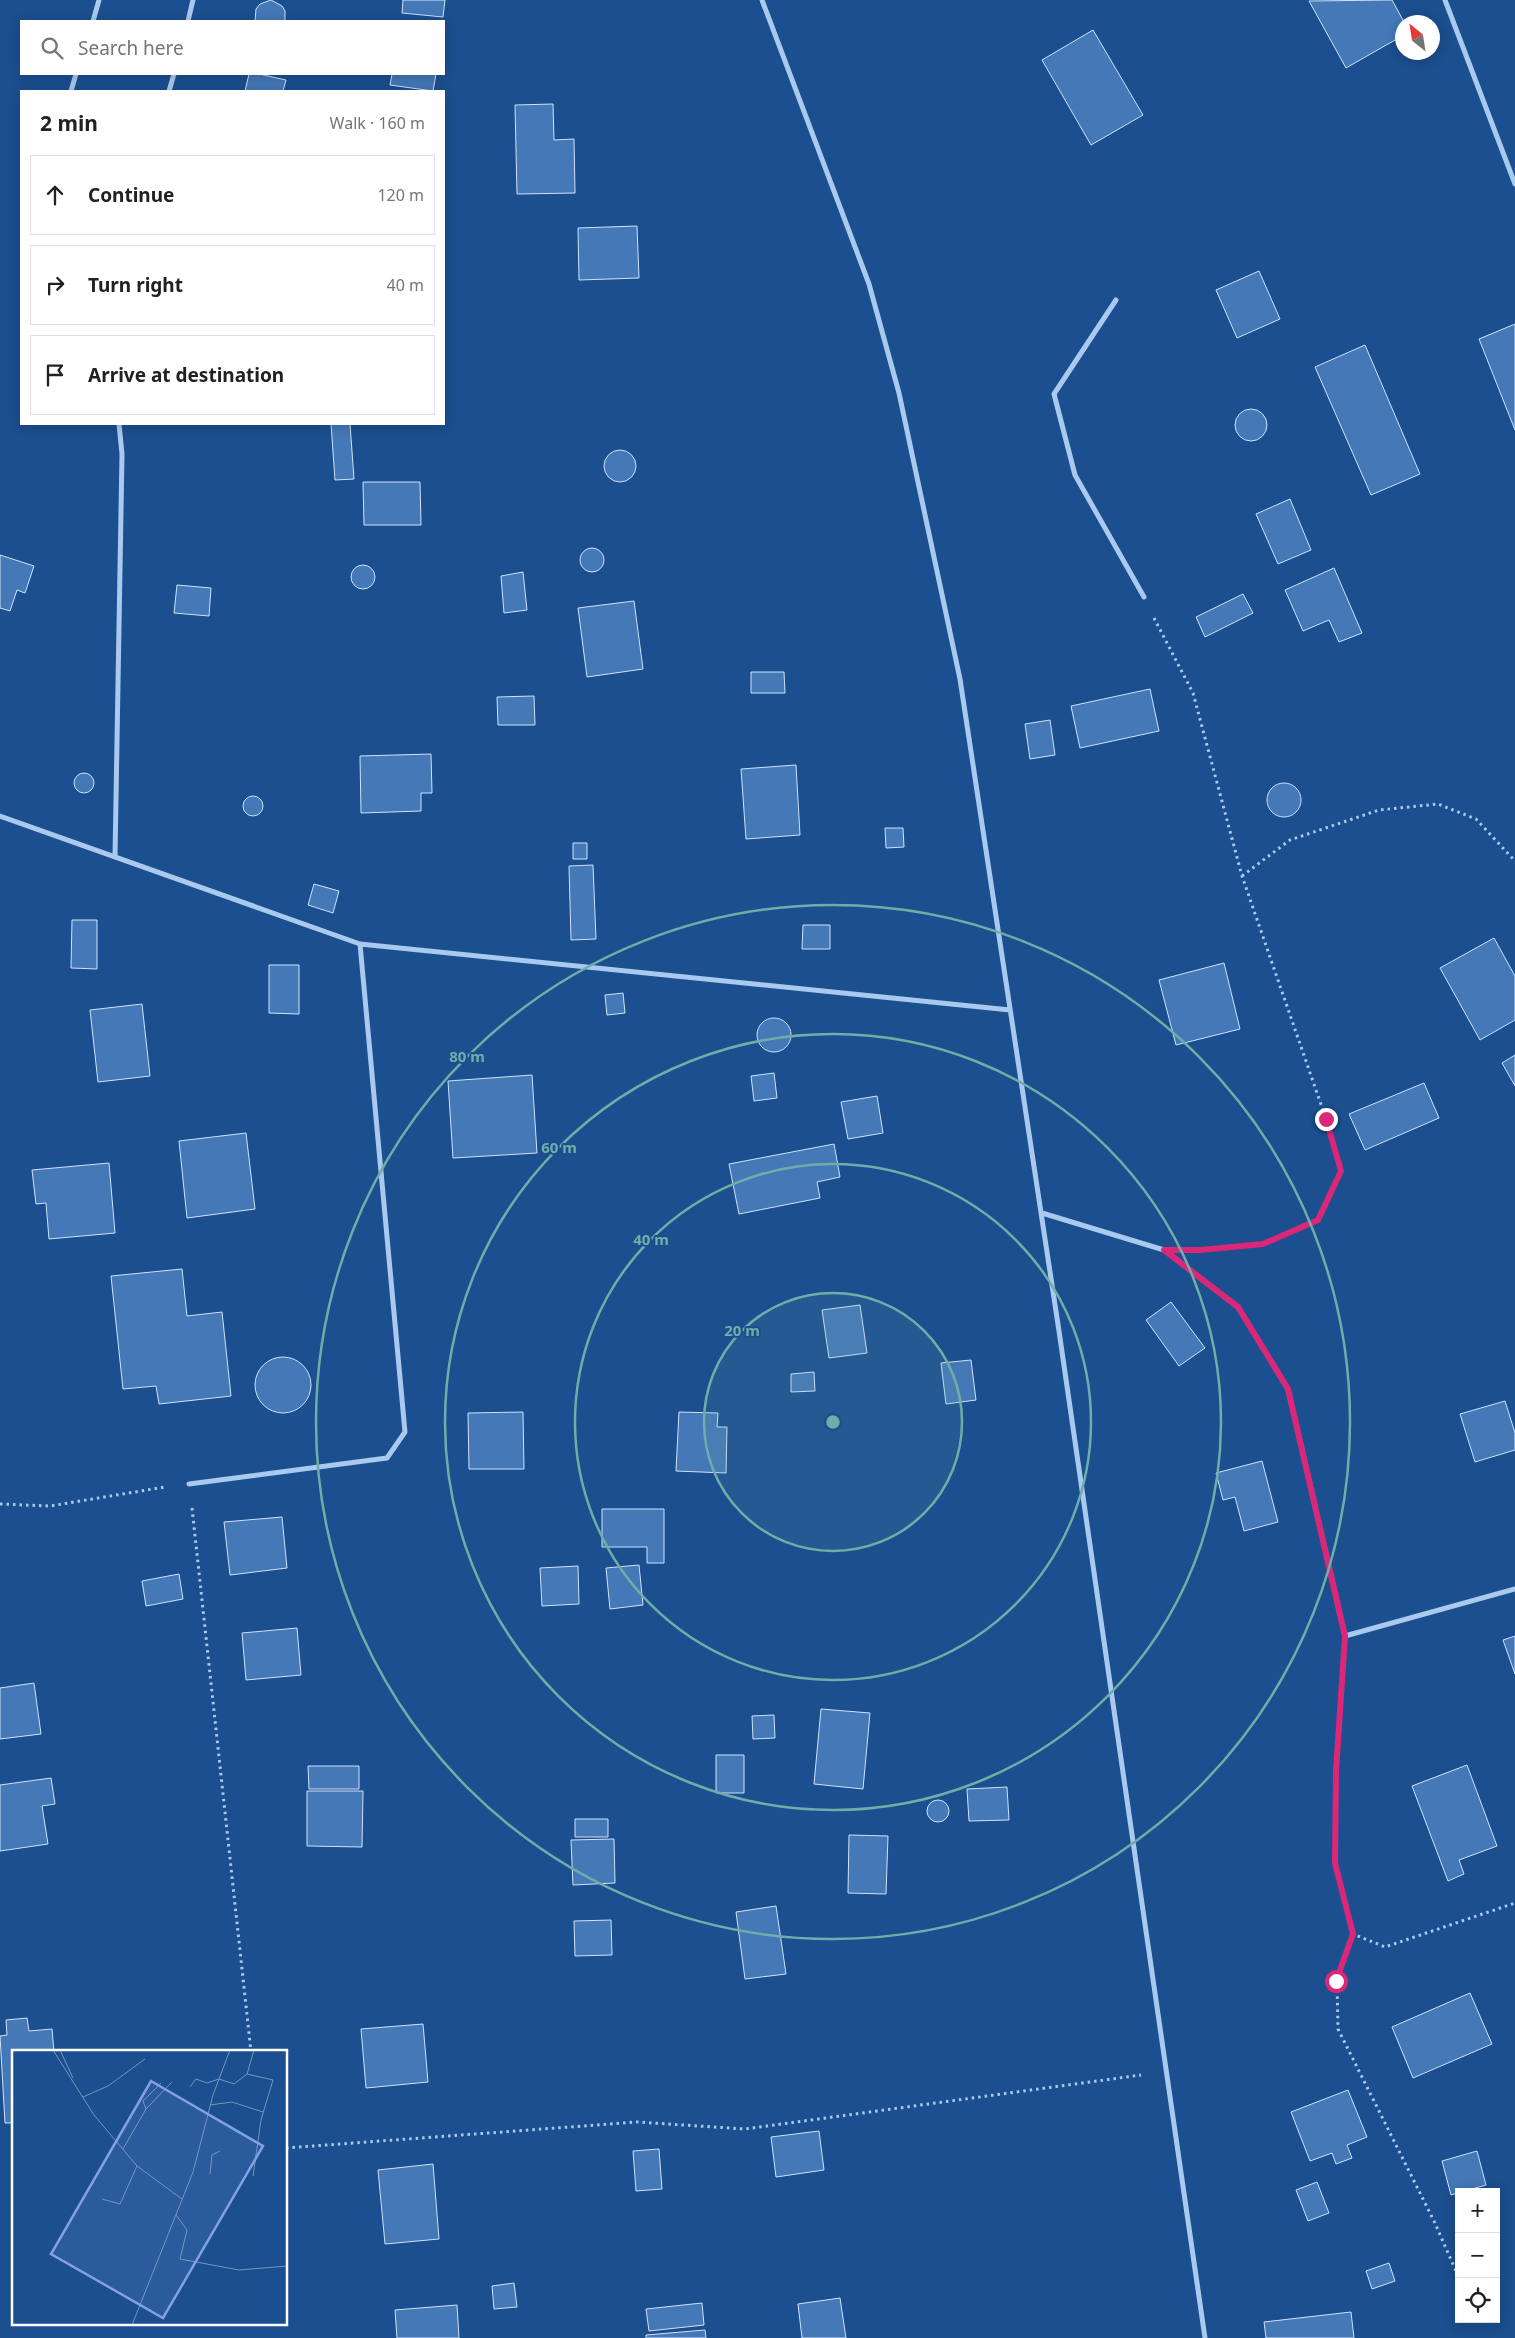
<!DOCTYPE html>
<html lang="en">
<head>
<meta charset="utf-8">
<style>
	body { margin:0; font-family:"Noto Sans",sans-serif; background:#f2f2f2; color:#202124 }
	.controls { position:absolute; right:15px; bottom:15px; display:grid; overflow:hidden; border-radius:0px; box-shadow:0 2px 12px #0003 }
	.controls button { width:45px; height:45px; display:grid; place-items:center; padding:0; border:0; border-bottom:1px solid #e0e0e0; background:#fff; color:#202124; font:25px sans-serif }
	.compass { position:absolute; left:1395px; top:15px; width:45px; height:45px; border-radius:50%; background:#fff; box-shadow:0 2px 12px #0003; rotate:330deg }
	.stop { position:absolute; width:15px; height:15px; margin:-11px; border:4px solid #db2777; border-radius:50%; background:#fff }
	.stop.end { background:#db2777; border-color:#fff; box-shadow:0 1px 5px #0008 }
	.list { margin:0; padding:0; list-style:none }
	h2 { display:flex; justify-content:space-between; align-items:center; height:65px; margin:0; padding:0 20px; font-size:21px }
	h2 small { font-size:16px; font-weight:400; color:#757577 }
	.list li { display:grid; grid-template-columns:32px 1fr auto; gap:15px; align-items:center; box-sizing:border-box; height:80px; margin:0 10px 10px; padding:0 10px; border:1px solid #e0e0e0; border-radius:0px }
	.list b { display:block; font-size:19px; white-space:nowrap }
	.list em { font-size:16px; font-style:normal; color:#757577 }
	.icon { flex:none; width:28px; height:28px; fill:none; stroke:currentColor; stroke-width:2; stroke-linecap:round; stroke-linejoin:round }
	.map { position:relative; flex:none; width:1515px; height:2338px; overflow:hidden }
	.search { position:absolute; background:#fff; box-shadow:0 2px 12px #0003; left:20px; top:20px; width:425px; height:55px; display:flex; align-items:center; gap:12px; box-sizing:border-box; padding:0 18px; border-radius:0px; color:#757577; font-size:19px }
	.panel { position:absolute; background:#fff; box-shadow:0 2px 12px #0003; left:20px; top:90px; width:425px; height:335px; border-radius:0px }
	.map>svg:first-child { display:block }
</style>
</head>
<body>
<div class="map">
<svg width="1515" height="2338" viewBox="0 0 1515 2338">
	<rect width="100%" height="100%" fill="#1b4f8f"/>
	<path fill="#4478b7" stroke="#cfe3fa" d="M271 0 282 6 285 11V21H255L256 9 260 4Z
		M403 0H445L443 17 402 13Z
		M1392 0 1404 22H1402V36L1346 68 1309 1Z
		M1093 30 1143 115 1091 145 1042 60Z
		M249 74H259L286 80 283 91H245Z
		M392 74H436L433 91 390 85Z
		M553 104 554 140 574 139 575 193 517 194 515 105Z
		M637 226 639 278 579 280 578 228Z
		M1259 271 1280 319 1237 338 1216 290Z
		M1515 324V430L1479 339Z
		M1365 345 1420 474 1371 495 1315 367Z
		M1235 425a16 16 0 1 1 32 0a16 16 0 1 1-32 0Z
		M331 424H350L354 479 335 480Z
		M604 466a16 16 0 1 1 32 0a16 16 0 1 1-32 0Z
		M363 482H420L421 525H364Z
		M1290 499 1311 550 1278 564 1256 514Z
		M580 560a12 12 0 1 1 24 0a12 12 0 1 1-24 0Z
		M0 555 34 566 25 593 17 590 10 611 0 608Z
		M351 577a12 12 0 1 1 24 0a12 12 0 1 1-24 0Z
		M1334 568 1362 633 1339 642 1329 620 1303 631 1285 590Z
		M523 572 527 610 504 613 501 576Z
		M177 585 211 588 209 616 174 613Z
		M1243 594 1253 613 1205 637 1196 617Z
		M634 601 643 669 587 677 578 608Z
		M751 672H784L785 693H751Z
		M1150 689 1159 731 1080 748 1071 706Z
		M534 696 535 725H498L497 697Z
		M1050 720 1055 755 1030 759 1025 724Z
		M431 754 432 793H421V811L361 813 360 756Z
		M796 765 800 835 746 839 741 769Z
		M74 783a10 10 0 1 1 20 0a10 10 0 1 1-20 0Z
		M1267 800a17 17 0 1 1 34 0a17 17 0 1 1-34 0Z
		M243 806a10 10 0 1 1 20 0a10 10 0 1 1-20 0Z
		M885 828H903L904 847 886 848Z
		M573 843H587V859H573Z
		M593 865 596 939 571 940 569 866Z
		M314 884 339 891 333 913 308 905Z
		M72 920H97V969L71 968Z
		M803 925H830V949H802Z
		M1494 938 1515 976V1020L1480 1040 1440 968Z
		M1224 963 1240 1029 1176 1045 1159 980Z
		M269 965H299V1014L269 1013Z
		M623 993 625 1013 607 1015 605 995Z
		M142 1004 150 1076 98 1082 90 1010Z
		M757 1035a17 17 0 1 1 34 0a17 17 0 1 1-34 0Z
		M1515 1055V1086L1502 1063Z
		M774 1073 777 1098 754 1101 751 1076Z
		M532 1075 537 1153 453 1158 448 1081Z
		M1424 1083 1439 1118 1365 1150 1349 1114Z
		M877 1096 883 1133 848 1139 841 1102Z
		M246 1133 255 1209 187 1218 179 1141Z
		M834 1144 840 1177 817 1182 820 1198 739 1214 729 1164Z
		M109 1163 115 1233 49 1239 46 1203 36 1204 32 1170Z
		M182 1269 187 1316 222 1312 231 1396 159 1404 156 1386 123 1389 111 1276Z
		M1171 1302 1205 1348 1179 1366 1146 1320Z
		M860 1305 867 1353 829 1358 822 1310Z
		M255 1385a28 28 0 1 1 56 0a28 28 0 1 1-56 0Z
		M971 1360 976 1400 946 1404 941 1363Z
		M814 1372 815 1391 791 1392V1374Z
		M1505 1401 1515 1433V1450L1475 1462 1460 1414Z
		M523 1412 524 1469H469L468 1413Z
		M679 1412 718 1413 717 1427H727L726 1473 676 1471Z
		M1262 1461 1278 1522 1244 1531 1235 1497 1223 1500 1216 1473Z
		M602 1509H664V1563H647V1547H602Z
		M282 1517 287 1568 230 1575 224 1522Z
		M639 1565 643 1605 610 1609 606 1568Z
		M578 1566 579 1604 542 1606 540 1568Z
		M179 1574 183 1599 146 1606 142 1581Z
		M297 1628 301 1675 246 1680 242 1633Z
		M1515 1636V1674L1503 1640Z
		M34 1683 41 1734 0 1739V1688Z
		M821 1709 870 1713 863 1789 814 1784Z
		M774 1715 775 1738 753 1739 752 1716Z
		M716 1755H744V1793H716Z
		M1467 1765 1497 1846 1459 1860 1464 1874 1448 1881 1412 1786Z
		M308 1766H359V1789H309Z
		M51 1778 55 1804 42 1806 48 1844 0 1851V1785Z
		M1007 1787 1009 1820 969 1821 967 1789Z
		M307 1791H363L362 1847 307 1846Z
		M927 1811a11 11 0 1 1 22 0a11 11 0 1 1-22 0Z
		M575 1819H608V1837H575Z
		M849 1835 888 1836 886 1894 848 1893Z
		M614 1839 615 1883 573 1885 571 1840Z
		M776 1906 786 1974 745 1979 736 1912Z
		M611 1920 612 1955 575 1956 574 1921Z
		M1470 1993 1492 2044 1413 2078 1392 2027Z
		M27 2018 29 2031 52 2029 54 2052H14V2123H5L0 2036 7 2035 6 2020Z
		M423 2024 428 2082 366 2088 361 2029Z
		M1348 2090 1367 2137 1347 2145 1352 2158 1336 2164 1332 2153 1310 2161 1291 2112Z
		M819 2131 824 2170 776 2177 771 2137Z
		M659 2149 662 2189 636 2191 633 2151Z
		M1477 2151 1486 2185 1451 2195 1442 2161Z
		M433 2164 439 2239 385 2244 378 2170Z
		M1317 2182 1329 2213 1308 2221 1296 2190Z
		M1389 2263 1395 2281 1372 2289 1366 2271Z
		M514 2283 517 2307 494 2309 492 2286Z
		M840 2298 846 2338H802L798 2304Z
		M702 2303 704 2325 649 2331 646 2309Z
		M457 2305 459 2338H397L395 2310Z
		M1351 2312 1354 2338H1266L1264 2322Z
		M705 2330 706 2338H646V2335Z"/>
	<g fill="none" stroke-linecap="round" stroke-linejoin="round">
		<path stroke="#a9c9ee" stroke-width="3" stroke-dasharray="2.5 4" stroke-linecap="butt" d="M1154 618 1193 693 1242 876 1326 1119 1341 1171 1317 1220 1263 1244 1206 1250
			M1242 876 1290 840 1379 810 1438 804 1476 819 1515 861
			M0 1504 50 1506 165 1487
			M192 1508 251 2052
			M1343 1662 1336 1771 1335 1863 1353 1934 1385 1947 1515 1903
			M1353 1934 1337 1981 1338 2029 1434 2221 1459 2278
			M286 2148 637 2122 745 2129 1141 2075"/>
		<path stroke="#a9c9ee" stroke-width="5" d="M762 0 869 284 899 393 960 679 1059 1331 1205 2338
			M1445 0 1515 184
			M93 21 99 0
			M188 21 193 0
			M71 91 76 74
			M169 91 174 74
			M1116 300 1054 394 1075 475 1144 597
			M0 816 360 944 1010 1010
			M115 857 122 454 119 424
			M1042 1213 1164 1250 1238 1307 1288 1389 1345 1636 1515 1589
			M189 1484 387 1458 405 1432 360 944"/>
	</g>
	<g fill="none" stroke-linecap="round" stroke-linejoin="round">
		<path stroke="#db2777" stroke-width="6" d="M1326 1119 1341 1171 1318 1220 1263 1244 1200 1250H1164L1238 1307 1288 1389 1345 1636 1336 1771 1335 1863 1353 1934 1336 1981"/>
	</g>
	<circle cx="833" cy="1422" r="129" fill="#6fada8" fill-opacity=".12"/>
	<g fill="none" stroke="#6fada8" stroke-width="2.5">
		<circle cx="833" cy="1422" r="129"/>
		<circle cx="833" cy="1422" r="258"/>
		<circle cx="833" cy="1422" r="388"/>
		<circle cx="833" cy="1422" r="517"/>
	</g>
	<g transform="translate(12 2050)">
		<rect width="275" height="275" fill="#1b4f8f"/>
		<path fill="none" stroke="#7695bc" stroke-width="1" d="M41 0 82 65 125 116 170 149M48 0 61 28M235 24 261 30 249 70 241 126M178 37 184 29 195 33 207 29 222 34 235 24 242 0M71 47 96 36 133 9M198 55 220 52 251 62M134 59 131 51 149 33M111 99 134 59 160 32M198 124 200 105 208 101M90 149 108 154 125 116M164 165 175 180 168 209 227 220 275 216M120 275 181 122 201 45 218 0"/>
		<path fill="#839eea" fill-opacity="0.15" stroke="#839eea" stroke-width="2.5" d="M139 31 251 96 151 268 39 204Z"/>
		<rect width="275" height="275" fill="none" stroke="#fff" stroke-width="2.5"/>
	</g>
	<circle cx="833" cy="1422" r="8" fill="#6fada8" stroke="#1b4f8f" stroke-width="2.5"/>
	<g font-size="15" text-anchor="middle" font-weight="bold" fill="#6fada8" stroke="#1b4f8f" stroke-width="4" stroke-linejoin="round" paint-order="stroke">
		<text x="467" y="1062">80 m</text>
		<text x="559" y="1153">60 m</text>
		<text x="651" y="1245">40 m</text>
		<text x="742" y="1336">20 m</text>
	</g>
</svg>
<div class="controls">
<button>+</button>
<button>−</button>
<button><svg class="icon" aria-label="locate" viewBox="0 0 24 24"><circle cx="12" cy="12" r="6"/><path d="M12 2v4M12 18v4M2 12h4M18 12h4"/></svg></button>
</div>
<svg class="compass" viewBox="-18 -18 36 36"><path d="M0-13l5 13h-10z" fill="#e53935"/><path d="M0 13l5-13h-10z" fill="#757577"/></svg>
<div class="stop" style="left:1336px;top:1981px"></div>
<div class="stop end" style="left:1326px;top:1119px"></div>
<div class="search"><svg class="icon" aria-label="search" viewBox="0 0 24 24"><circle cx="10" cy="10" r="6"/><path d="M15 15l6 6"/></svg>Search here</div>
<section class="panel">
<h2>2 min<small>Walk · 160 m</small></h2>
<ul class="list">
<li><svg class="icon" aria-label="ahead" viewBox="0 0 24 24"><path d="M12 20V5M6 11l6-6 6 6"/></svg><div><b>Continue</b></div><em>120 m</em></li>
<li><svg class="icon" aria-label="right" viewBox="0 0 24 24"><path d="M7 20v-9h11M14 6l5 5-5 5"/></svg><div><b>Turn right</b></div><em>40 m</em></li>
<li><svg class="icon" aria-label="arrive" viewBox="0 0 24 24"><path d="M6 21V4h12l-3 4 3 4H6"/></svg><div><b>Arrive at destination</b></div></li>
</ul>
</section>
</div>
</body>
</html>
